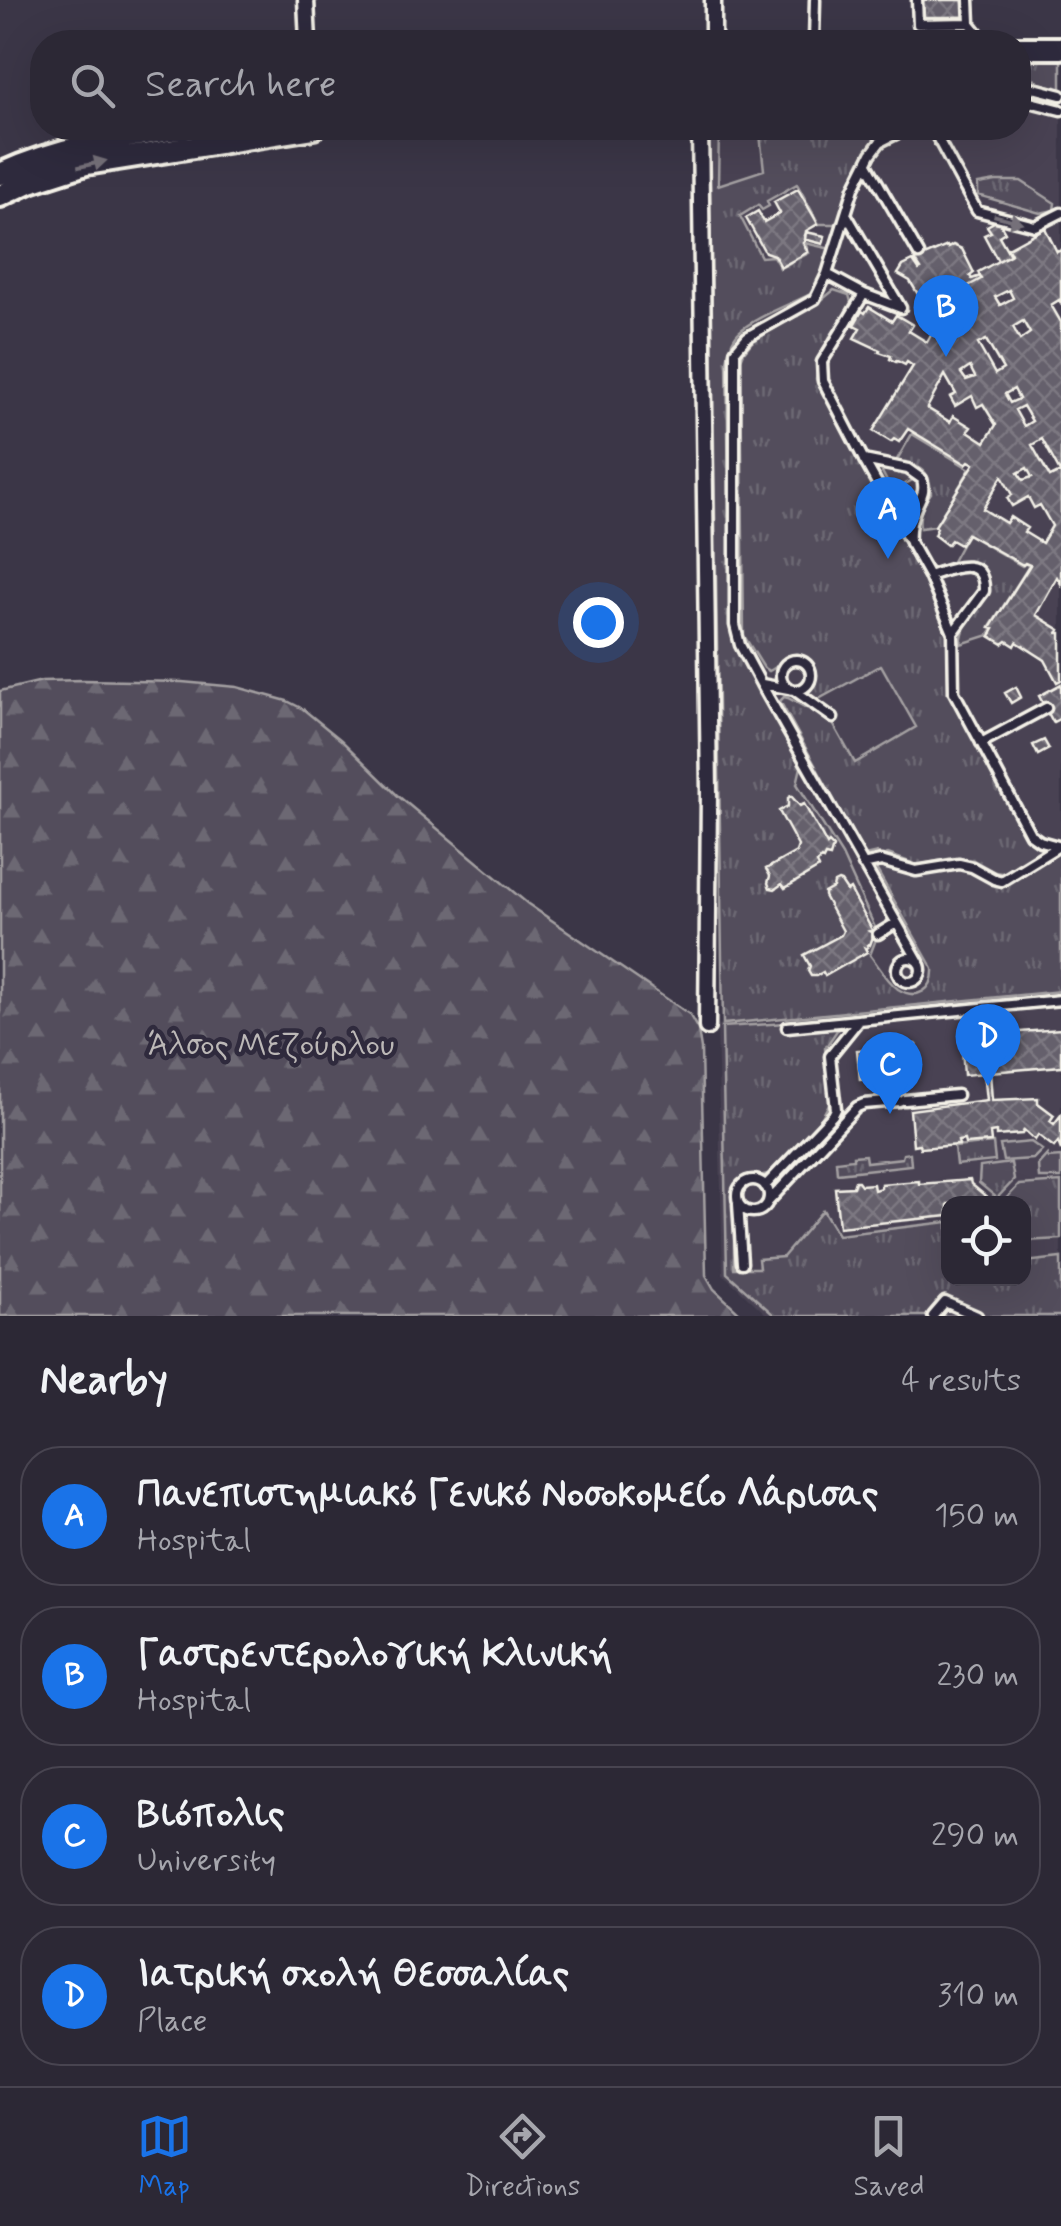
<!DOCTYPE html>
<html lang="en">
<head>
<meta charset="utf-8">
<style>
	body { margin:0; font-family:Mynerve,sans-serif; background:#34303d; color:#f1f3f6 }
	.controls { position:absolute; right:30px; bottom:30px; display:grid; overflow:hidden; border-radius:20px; box-shadow:0 10px 40px #0002 }
	.controls button { width:90px; height:90px; display:grid; place-items:center; padding:0; border:0; border-bottom:2px solid #484450; background:#2c2835; color:#f1f3f6; font:50px sans-serif }
	.you { position:absolute; left:598px; top:622px; width:35px; height:35px; margin:-25px; border:8px solid #fff; border-radius:50%; background:#1a73e8; box-shadow:0 0 0 15px #1a73e833 }
	.badge { display:grid; place-items:center; width:65px; height:65px; border-radius:50%; background:#1a73e8; color:#fff; font-size:32px; font-weight:700 }
	.pin { position:absolute; translate:-50% -82px; filter:drop-shadow(0 2px 5px #0008) }
	.pin::after { content:''; position:absolute; top:52px; width:35px; height:30px; background:inherit; clip-path:polygon(0 0,100% 0,50% 100%) }
	.list { margin:0; padding:0; list-style:none }
	h2 { display:flex; justify-content:space-between; align-items:center; height:130px; margin:0; padding:0 40px; font-size:42px }
	h2 small { font-size:32px; font-weight:400; color:#a6a6ad }
	.list li { display:grid; grid-template-columns:65px 1fr auto; gap:30px; align-items:center; box-sizing:border-box; height:140px; margin:0 20px 20px; padding:0 20px; border:2px solid #484450; border-radius:40px }
	.list b { display:block; font-size:38px; white-space:nowrap }
	.list p { margin:0; font-size:32px; white-space:nowrap; color:#a6a6ad }
	.list em { font-size:32px; font-style:normal; color:#a6a6ad }
	.icon { flex:none; width:55px; height:55px; fill:none; stroke:currentColor; stroke-width:2; stroke-linecap:round; stroke-linejoin:round }
	.map { position:relative; flex:none; width:1061px; height:1316px; overflow:hidden }
	.search { position:absolute; background:#2c2835; box-shadow:0 10px 40px #0002; left:30px; right:30px; top:30px; height:110px; display:flex; align-items:center; gap:25px; box-sizing:border-box; padding:0 35px; border-radius:40px; color:#a6a6ad; font-size:38px }
	.sheet { height:770px; background:#2c2835 }
	nav { display:flex; justify-content:space-around; align-items:center; box-sizing:border-box; height:140px; border-top:2px solid #484450; background:#2c2835; font-size:28px; color:#a6a6ad }
	nav a { display:grid; justify-items:center; gap:5px }
	nav .on { color:#1a73e8 }
	.map>svg:first-child { display:block }
</style>
</head>
<body>
<div class="map">
<svg width="1061" height="1316" viewBox="0 0 1061 1316">
	<defs>
		<pattern id="grass-tufts" width="24" height="20" patternUnits="userSpaceOnUse" patternTransform="scale(2.5)"><rect width="24" height="20" fill="#534e5c"/><path d="M3 7l-1-3M5 7V3M7 7l1-3M15 17l-1-3M17 17v-4M19 17l1-3" fill="none" stroke="#6c6873"/></pattern>
		<pattern id="forest-firs" width="22" height="20" patternUnits="userSpaceOnUse" patternTransform="scale(2.5)"><rect width="22" height="20" fill="#534e5c"/><path d="M5 1l3.5 6h-7zM16 11l3.5 6h-7z" fill="#6c6873"/></pattern>
		<pattern id="building-cross-hatch" width="8" height="8" patternUnits="userSpaceOnUse" patternTransform="scale(2.5)"><rect width="8" height="8" fill="#65616c"/><path d="M0 0l8 8M0 8l8-8" fill="none" stroke="#7c7881"/></pattern>
	</defs>
	<rect width="100%" height="100%" fill="#3b3647"/>
	<filter id="ink" filterUnits="userSpaceOnUse"><feTurbulence type="fractalNoise" baseFrequency=".01" numOctaves="2"/><feDisplacementMap in="SourceGraphic" scale="20" xChannelSelector="R" yChannelSelector="G"/><feConvolveMatrix kernelMatrix="1 2 1 2 8 2 1 2 1" color-interpolation-filters="sRGB"/></filter>
	<g filter="url(#ink)">
		<path fill="#484352" fill-rule="evenodd" d="M1061 54V1316H768L723 1274 717 1025 723 1024 709 128H1018L1019 55ZM948 1204H1024V1278H948Z"/>
		<path fill="url(#grass-tufts)" stroke="#a4a0a2" stroke-width="2.5" d="M1061 55V89L1039 83 1027 73H1019L1018 56Z
			M709 128H719L718 185 764 170 760 134 829 132 830 128H868L877 137 837 224H819L797 184 767 201 769 206 762 210 758 205 740 216 761 257 773 256 780 268 809 253 805 243 831 249 814 290 810 294C789 305 755 317 739 332 731 340 729 351 727 361L731 635 801 767 797 784 842 855 878 934 870 955C878 965 887 981 898 989 917 1001 934 990 933 969L874 865 882 862 915 871 960 865 994 878 1009 879 1061 849V991L723 1024Z
			M996 181H1021L1055 203 1054 210 1040 213 978 195V184Z
			M834 290 849 295 851 302 818 362 816 379 952 621 955 683 1011 803 1028 834 1051 846 1009 872 1001 873 995 872 973 860 953 858 917 865 888 854 882 856 877 853 865 856 780 701 784 697 788 698 832 722 855 763 916 727 881 665 817 700 809 693C807 679 820 673 807 657 787 651 784 664 769 671L764 668 744 636 741 359 744 352 752 342 818 303Z
			M912 434 970 469 935 526 920 528C918 514 923 504 931 493 930 466 917 465 895 463Z
			M883 466 922 475 892 491 880 468Z
			M967 534 1022 566 1025 563 1029 566 990 627 993 629 989 635 961 644C962 632 968 617 976 607 982 598 982 604 986 594 997 570 967 566 950 565Z
			M786 1023 787 1032 838 1029 825 1048 830 1102 822 1117 772 1173 741 1180 734 1190V1268H759L758 1259 783 1257 823 1210 838 1235 948 1222V1278H1024V1262L1061 1258V1316H775L727 1273 722 1027Z
			M1031 1142 1042 1150 1033 1159 1003 1161 1000 1145Z
			M993 1143 995 1161 956 1165 954 1147Z
			M910 1153 911 1165 837 1173 836 1161 853 1159V1156L865 1155 866 1162 902 1158 903 1154Z
			M1047 1155 1048 1158 1061 1157V1178H1039L1038 1165Z
			M1011 1163 1014 1180 997 1198 979 1183 980 1167Z
			M1061 1182V1239L1024 1241V1204L1003 1202 1019 1185Z"/>
		<path fill="url(#forest-firs)" stroke="#a4a0a2" stroke-width="2.5" d="M83 680 182 682 237 687 287 701 303 709 341 740 397 795 528 904 689 1014 698 1030 701 1049 706 1275 714 1289 743 1316H0V691L42 681Z"/>
		<path fill="url(#building-cross-hatch)" stroke="#f4f1e8" stroke-width="2.5" fill-rule="evenodd" d="M921 0H965V17H921Z
			M773 128H829L830 131 773 133Z
			M798 189 818 224 806 231 805 241 803 243 808 252 781 267 774 255 765 252 746 218 758 211 764 222 780 213 774 202Z
			M998 220 1005 232 999 236 1010 255 998 261 984 235 991 232 987 226Z
			M1045 228 1057 252 1061 250V303L1059 300 1051 305 1061 322V584L1057 577 1036 615 1060 630 1058 633H1061V680L1057 682 1045 660 1017 642 1015 646 1007 641 1003 644 990 636 994 629 990 628 1030 565 1025 563 1023 565 967 534 960 545 951 540 947 545 934 535 937 528 935 526 974 464 969 461 966 464 908 429 899 442 894 439 891 442 873 431 913 366 907 362 905 365 897 361 896 362 890 359 891 356 879 352 880 350 854 338 860 328 854 325 862 311 865 313 869 307 892 321 896 315 913 325 909 331 927 342 937 324 960 311 955 308 950 296 981 279 978 272 1011 254 1008 248ZM1009 290 1013 298 1000 305 995 297ZM1023 321 1030 333 1020 340 1013 327ZM986 340 1003 369 995 374 978 344ZM970 367 975 377 966 380 961 373ZM945 375 956 394 950 397 955 406 972 396 977 407 983 404 996 425 985 442 968 431 971 427 953 416 950 422 927 408ZM1014 389 1019 399 1010 403 1005 394ZM1023 406 1032 421 1024 426 1015 410ZM1042 439 1060 472 1050 477 1032 445ZM1027 468 1032 477 1023 480 1018 473ZM1002 476 1012 495 1007 498 1012 506 1028 497 1034 508 1040 505 1052 526 1042 543 1024 532 1027 528 1010 517 1006 523 983 509Z
			M806 232 825 236 823 244 804 239Z
			M953 245 962 249 974 273 970 276 972 279 980 276 981 279 950 296 955 308 960 311 954 314 935 317 922 310 927 302 926 299 922 301 910 281 898 274 903 266 913 261 919 270 921 269 915 260 947 246 948 248Z
			M1061 684V718L1053 722 1039 696Z
			M1016 687 1021 697 1011 703 1005 693Z
			M1044 740 1049 749 1038 755 1033 745Z
			M791 796 800 806 804 804 827 845 829 843 833 847 830 857 825 856 823 860 821 859 817 864 819 868 785 888 782 884 775 889 770 888 768 883 770 876 766 869 796 852 798 846 779 811 788 806V798Z
			M838 881 841 882 847 891 850 889 872 930 869 931 874 934 870 945 868 944 867 949 865 948 867 952 825 976 823 972 816 976H811L808 971 810 966 804 955 841 935 843 931 824 896V893L833 888 834 883Z
			M1061 1029V1066L990 1072 992 1100 1038 1098V1103L1054 1115 1050 1121 1054 1124 1061 1115V1150L1058 1142 1054 1147 1038 1135 1035 1140 1024 1130 1022 1134 996 1136V1132L990 1133 991 1142 965 1144 964 1140 958 1141 959 1145 920 1148 919 1144 913 1145 910 1110 987 1100 984 1073 964 1075 961 1036Z
			M916 1044 919 1074 860 1080 857 1050Z
			M970 1180 971 1184 988 1198 984 1202 985 1204H948V1216L839 1227 835 1188 853 1187 855 1181H858L861 1185 873 1184 874 1190 881 1188V1184L919 1181V1184Z"/>
		<g fill="none" stroke-linecap="round" stroke-linejoin="round">
			<defs>
				<path id="lane" d="M917 0 918 24 970 23
					M969 0 970 23 985 42
					M814 42 815 0
					M1018 84 1061 95
					M1018 99 1061 110
					M908 128 880 142 871 154 854 188 827 274 815 299 747 337 735 351V625L740 645 761 684 919 962
					M932 128 977 211 1035 226 1061 213
					M867 164 919 254
					M827 274 864 294 901 308 846 214
					M864 294 822 362 823 381 864 460 929 576 953 633 954 692 1030 834 1040 841 1058 846
					M864 460 908 469 922 479C926 493 920 497 915 510 910 521 909 531 910 543
					M929 576C950 569 985 553 984 591L953 633
					M781 675a15 15 0 1 1 30 0a15 15 0 1 1-30 0Z
					M762 684 794 690 833 718
					M981 743 1046 708
					M863 865 881 861 916 871 959 864 972 867 994 879 1002 881 1057 847
					M878 934 896 923
					M897 970a12 12 0 1 1 24 0a12 12 0 1 1-24 0Z
					M787 1027 1061 1000
					M905 1100 957 1095
					M737 1196a16 16 0 1 1 32 0a16 16 0 1 1-32 0Z
					M765 1186 833 1115 836 1109 830 1056 859 1020
					M768 1202 857 1107 864 1104 899 1101
					M738 1204 742 1263
					M933 1316 945 1302 977 1316"/>
				<path id="street" d="M306 0 308 42
					M713 42V0
					M700 128 709 791 707 1027"/>
				<path id="secondary" d="M1018 48H1061
					M0 174C59 147 121 137 185 128
					M0 196 30 182 86 164 313 128"/>
			</defs>
			<use href="#lane" stroke="#f4f1e8" stroke-width="15"/>
			<use href="#street" stroke="#f4f1e8" stroke-width="21"/>
			<use href="#secondary" stroke="#f4f1e8" stroke-width="28"/>
			<use href="#lane" stroke="#2f2a3d" stroke-width="8"/>
			<use href="#street" stroke="#2f2a3d" stroke-width="14"/>
			<use href="#secondary" stroke="#2f2a3d" stroke-width="20"/>
		</g>
		<defs><path id="oneway-solid" d="M-6-.8H1V-3.2L6.5 0L1 3.2V.8H-6Z" transform="scale(2.5)"/></defs>
		<g fill="#747079">
			<use href="#oneway-solid" transform="translate(92 164) rotate(-13)"/>
			<use href="#oneway-solid" transform="translate(1008 219) rotate(15)"/>
		</g>
	</g>
	<g text-anchor="middle" dominant-baseline="central" stroke-width="9" stroke-linejoin="round" paint-order="stroke">
		<g font-size="32" fill="#bcb8b7" stroke="#2f2a3d">
			<text x="271" y="1046">Άλσος Μεζούρλου</text>
		</g>
	</g>
</svg>
<div class="controls">
<button><svg class="icon" aria-label="locate" viewBox="0 0 24 24"><circle cx="12" cy="12" r="6"/><path d="M12 2v4M12 18v4M2 12h4M18 12h4"/></svg></button>
</div>
<div class="you"></div>
<div class="pin badge" style="left:888px;top:559px">A</div>
<div class="pin badge" style="left:946px;top:357px">B</div>
<div class="pin badge" style="left:890px;top:1114px">C</div>
<div class="pin badge" style="left:988px;top:1086px">D</div>
<div class="search"><svg class="icon" aria-label="search" viewBox="0 0 24 24"><circle cx="10" cy="10" r="6"/><path d="M15 15l6 6"/></svg>Search here</div>
</div>
<section class="sheet">
<h2>Nearby<small>4 results</small></h2>
<ul class="list">
<li><span class="badge">A</span><div><b>Πανεπιστημιακό Γενικό Νοσοκομείο Λάρισας</b><p>Hospital</p></div><em>150 m</em></li>
<li><span class="badge">B</span><div><b>Γαστρεντερολογική Κλινική</b><p>Hospital</p></div><em>230 m</em></li>
<li><span class="badge">C</span><div><b>Βιόπολις</b><p>University</p></div><em>290 m</em></li>
<li><span class="badge">D</span><div><b>Ιατρική σχολή Θεσσαλίας</b><p>Place</p></div><em>310 m</em></li>
</ul>
</section>
<nav>
<a class="on"><svg class="icon" aria-label="map" viewBox="0 0 24 24"><path d="M3 6l6-2 6 2 6-2v14l-6 2-6-2-6 2zM9 4v14M15 6v14"/></svg>Map</a>
<a><svg class="icon" aria-label="directions" viewBox="0 0 24 24"><path d="M12 3l9 9-9 9-9-9zM9 14v-3h6M13 9l2 2-2 2"/></svg>Directions</a>
<a><svg class="icon" aria-label="saved" viewBox="0 0 24 24"><path d="M7 4h10v16l-5-4-5 4z"/></svg>Saved</a>
</nav>
</body>
</html>
